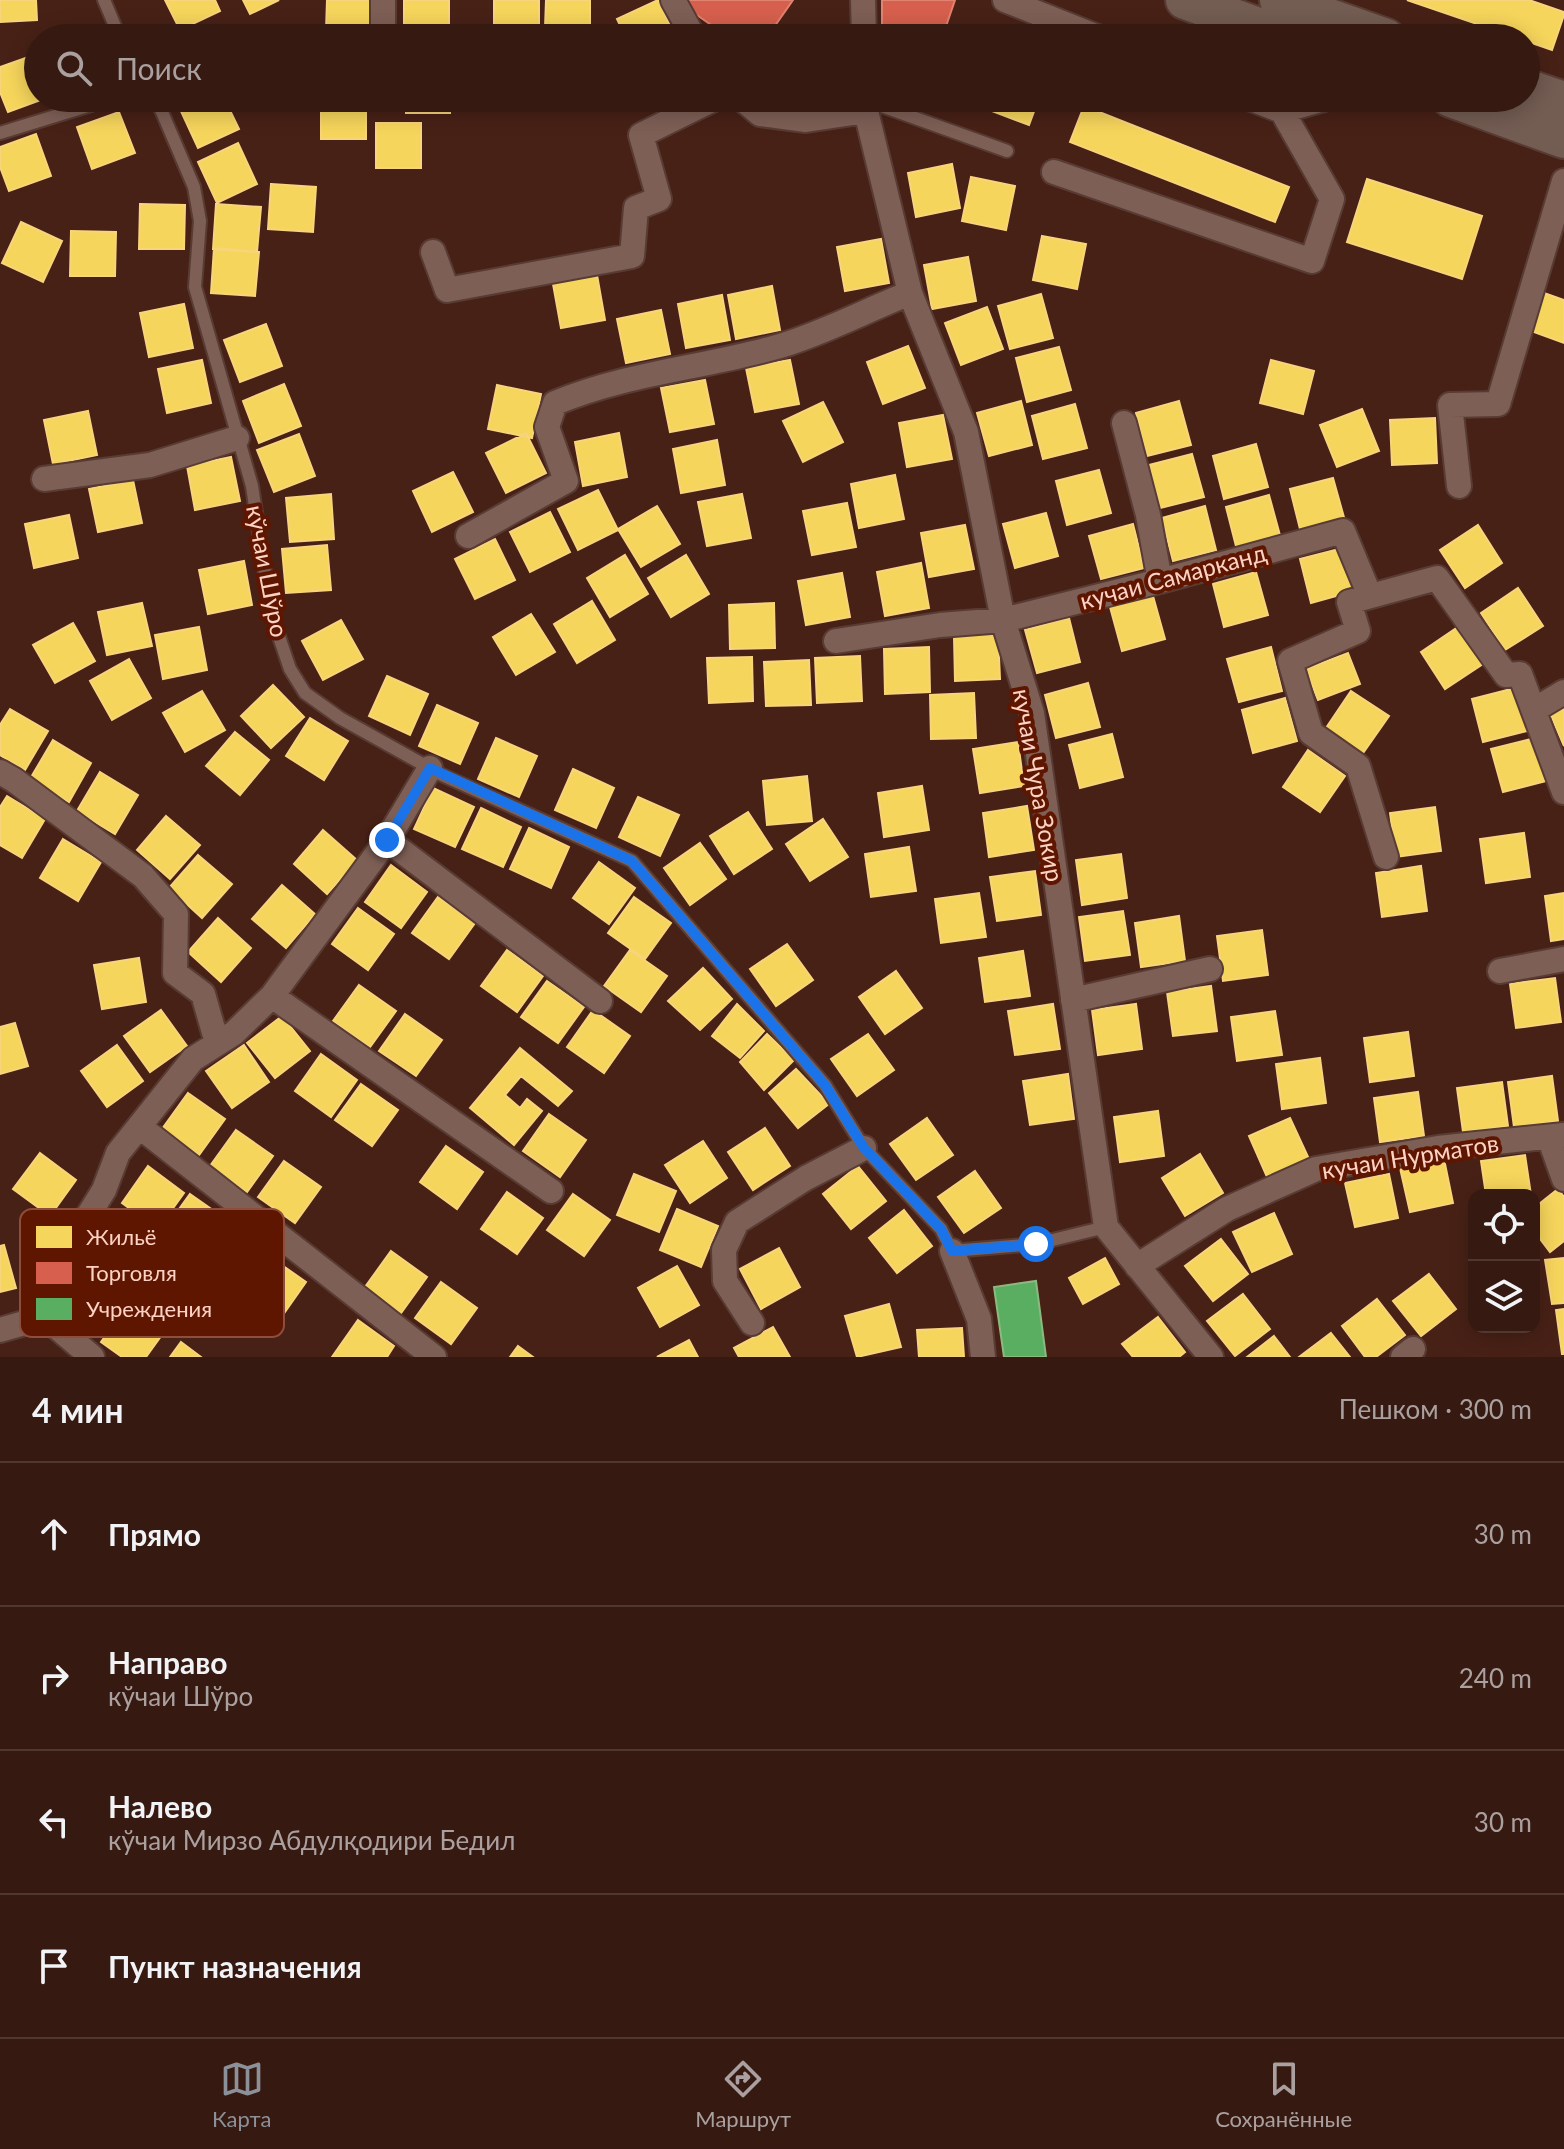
<!DOCTYPE html>
<html lang="ru">
<head>
<meta charset="utf-8">
<style>
	body { margin:0; font-family:Lato,sans-serif; background:#3d2219; color:#f1f3f6 }
	.controls { position:absolute; right:24px; bottom:24px; display:grid; overflow:hidden; border-radius:16px; box-shadow:0 4px 20px #0003 }
	.controls button { width:72px; height:72px; display:grid; place-items:center; padding:0; border:0; border-bottom:2px solid #503830; background:#361910; color:#f1f3f6; font:40px sans-serif }
	.stop { position:absolute; width:24px; height:24px; margin:-18px; border:6px solid #1a73e8; border-radius:50%; background:#fff }
	.stop.end { background:#1a73e8; border-color:#fff; box-shadow:0 2px 8px #0008 }
	.list { margin:0; padding:0; list-style:none }
	h2 { display:flex; justify-content:space-between; align-items:center; height:104px; margin:0; padding:0 32px; font-size:34px }
	h2 small { font-size:26px; font-weight:400; color:#aaa09f }
	.list li { display:grid; grid-template-columns:52px 1fr auto; gap:24px; align-items:center; box-sizing:border-box; height:144px; padding:0 32px; border-top:2px solid #503830 }
	.list b { display:block; font-size:30px; white-space:nowrap }
	.list p { margin:0; font-size:26px; white-space:nowrap; color:#aaa09f }
	.list em { font-size:26px; font-style:normal; color:#aaa09f }
	.icon { flex:none; width:44px; height:44px; fill:none; stroke:currentColor; stroke-width:2; stroke-linecap:round; stroke-linejoin:round }
	.map { position:relative; flex:none; width:1564px; height:1357px; overflow:hidden }
	.search { position:absolute; background:#361910; box-shadow:0 4px 20px #0003; left:24px; right:24px; top:24px; height:88px; display:flex; align-items:center; gap:20px; box-sizing:border-box; padding:0 28px; border-radius:44px; color:#aaa09f; font-size:30px }
	.sheet { height:680px; background:#361910 }
	nav { display:flex; justify-content:space-around; align-items:center; box-sizing:border-box; height:112px; border-top:2px solid #503830; background:#361910; font-size:22px; color:#aaa09f }
	nav a { display:grid; justify-items:center; gap:4px }
	nav .on { color:#8c9099 }
	.map>svg:first-child { display:block }
</style>
</head>
<body>
<div class="map">
<svg width="1564" height="1357" viewBox="0 0 1564 1357">
	<rect width="100%" height="100%" fill="#482116"/>
	<path fill="#f6d55c" stroke="#f8d47b" stroke-width="2" d="M0 0H36L37 20 0 22Z
		M165 0H215L220 11 180 30Z
		M243 0H279L250 14Z
		M327 0H371V30H326Z
		M404 0H449V33L404 32Z
		M494 0H539V33L494 32Z
		M546 0H590V29L545 28Z
		M658 0 676 38H626L617 19Z
		M1407 0H1529L1564 12V15L1552 50 1526 41V38H1518Z
		M34 55 38 64V98H46L8 112 0 92V67Z
		M199 98H224L239 129 198 148 179 107Z
		M321 98H366V139H321Z
		M406 98H450V113H406Z
		M470 98H515V106H470Z
		M958 98H1039L1029 125Z
		M1084 106 1289 187 1275 222 1070 142Z
		M119 112 135 153 92 169 77 127Z
		M376 123H421V168H376Z
		M36 134 51 176 9 191 0 167V147Z
		M238 143 257 184 217 203 198 162Z
		M952 164 960 208 916 217 908 173Z
		M971 177 1015 186 1006 230 962 221Z
		M1367 179 1482 216 1462 279 1347 242Z
		M271 184 316 187 313 232 268 229Z
		M140 204 185 205 184 249H139Z
		M216 204 261 207 257 252 213 249Z
		M21 222 62 241 43 282 2 263Z
		M71 231 116 232 115 276H70Z
		M1042 236 1086 244 1077 289 1033 280Z
		M881 239 889 283 845 291 837 247Z
		M214 248 259 252 255 296 211 293Z
		M968 257 976 301 932 309 924 265Z
		M597 275 605 320 561 328 553 284Z
		M772 286 780 330 736 339 728 295Z
		M1544 293 1564 300V343L1531 331Z
		M1041 294 1053 338 1010 349 998 306Z
		M722 295 730 340 686 348 678 304Z
		M184 304 193 348 149 357 140 313Z
		M987 307 1003 349 961 365 945 323Z
		M661 310 670 354 626 363 617 319Z
		M266 324 282 366 240 382 224 340Z
		M908 346 925 388 883 404 867 362Z
		M1059 347 1071 390 1027 402 1016 358Z
		M202 360 211 403 167 413 158 369Z
		M790 360 799 404 755 412 746 368Z
		M1271 360 1314 371 1303 414 1260 403Z
		M705 380 714 424 670 432 661 388Z
		M284 384 301 426 259 443 243 401Z
		M497 385 541 394 532 438 488 429Z
		M1021 401 1032 445 989 456 977 413Z
		M1179 401 1191 445 1147 456 1136 413Z
		M823 402 843 442 803 462 783 421Z
		M1075 404 1087 448 1043 459 1032 416Z
		M1362 409 1379 451 1337 467 1320 425Z
		M88 411 97 455 53 464 44 420Z
		M943 415 952 459 907 467 899 423Z
		M1435 418 1437 463 1392 465 1390 420Z
		M526 433 546 473 506 493 486 453Z
		M619 433 627 477 583 486 575 442Z
		M299 434 315 476 274 492 257 450Z
		M717 440 725 485 681 493 673 449Z
		M1256 444 1268 487 1224 499 1213 456Z
		M1192 454 1204 497 1160 508 1149 465Z
		M231 457 240 501 195 510 187 466Z
		M1099 470 1111 513 1067 525 1056 481Z
		M453 472 473 512 432 532 413 491Z
		M895 475 904 519 859 528 851 484Z
		M1333 478 1345 521 1301 533 1290 489Z
		M133 480 142 523 98 532 89 489Z
		M598 490 618 530 578 550 558 509Z
		M331 494 334 539 290 542 286 498Z
		M742 494 751 538 707 546 698 502Z
		M1269 495 1281 539 1237 550 1226 507Z
		M847 503 856 547 812 555 803 511Z
		M657 506 680 544 641 567 618 529Z
		M1205 506 1216 550 1173 561 1162 518Z
		M550 512 570 552 530 572 510 532Z
		M1046 513 1058 556 1015 568 1003 524Z
		M69 515 78 558 34 568 25 524Z
		M1133 524 1144 568 1101 579 1089 536Z
		M965 525 974 569 929 577 921 533Z
		M1478 525 1502 563 1465 588 1440 550Z
		M495 539 515 580 475 599 455 559Z
		M327 545 331 590 286 593 282 549Z
		M1343 548 1354 591 1311 603 1300 559Z
		M625 555 648 594 610 617 587 578Z
		M686 555 709 594 671 617 648 578Z
		M244 561 252 605 208 614 199 570Z
		M921 563 929 608 885 616 877 572Z
		M1256 572 1268 615 1224 627 1213 584Z
		M842 573 850 617 806 625 798 581Z
		M1518 588 1543 626 1505 650 1481 613Z
		M1153 596 1165 639 1122 651 1110 607Z
		M592 601 615 640 577 663 554 624Z
		M142 603 152 646 107 655 98 612Z
		M774 603 775 648 730 649 729 605Z
		M531 614 555 652 516 675 493 637Z
		M1069 618 1080 662 1037 673 1025 630Z
		M341 620 363 659 323 680 302 641Z
		M73 623 95 661 55 683 33 645Z
		M199 627 207 670 163 679 155 635Z
		M1458 627 1483 664 1445 689 1421 652Z
		M998 634 1000 679 955 681 954 636Z
		M929 647 930 692 885 694 884 649Z
		M1271 647 1282 691 1239 702 1227 659Z
		M1348 653 1360 684 1318 700 1306 669Z
		M860 656 862 701 817 703 815 658Z
		M752 657 753 701 709 703 707 658Z
		M129 659 151 698 112 720 90 681Z
		M809 660 811 705 766 706 764 662Z
		M387 676 428 694 410 735 369 716Z
		M1088 683 1100 727 1056 738 1045 695Z
		M273 685 304 717 271 748 241 716Z
		M1515 688 1527 731 1483 742 1472 699Z
		M202 691 225 730 185 752 163 713Z
		M1351 691 1389 716 1363 753 1326 728Z
		M974 693 976 738 931 739 930 695Z
		M1285 698 1297 741 1253 753 1242 710Z
		M437 705 478 723 460 764 419 746Z
		M1564 708V746L1550 713Z
		M10 709 48 731 25 770 0 755V725Z
		M310 718 348 741 324 780 286 756Z
		M235 732 269 760 240 795 206 766Z
		M1112 734 1123 777 1080 788 1069 745Z
		M496 738 537 756 519 797 478 779Z
		M1535 738 1546 781 1503 792 1491 749Z
		M53 740 91 763 69 802 30 779Z
		M1018 742 1024 786 980 793 973 749Z
		M1308 750 1345 776 1320 812 1283 787Z
		M573 769 614 788 596 828 555 810Z
		M100 772 138 795 115 834 77 811Z
		M807 776 812 821 767 825 763 781Z
		M922 786 929 830 884 837 878 793Z
		M433 788 474 807 455 847 414 829Z
		M7 796 45 819 22 858 0 845V807Z
		M638 797 679 815 660 856 619 837Z
		M1027 806 1034 850 989 857 983 813Z
		M1435 807 1441 851 1396 857 1390 813Z
		M481 808 521 827 503 867 462 849Z
		M748 812 772 849 734 874 710 836Z
		M166 816 200 845 170 879 137 850Z
		M823 819 848 857 810 881 786 844Z
		M529 828 569 847 551 888 510 869Z
		M323 830 357 860 327 894 294 864Z
		M1524 833 1530 877 1486 883 1480 839Z
		M63 839 101 862 78 901 40 878Z
		M700 843 726 879 690 905 664 868Z
		M909 847 916 891 871 897 865 854Z
		M1121 854 1127 898 1082 905 1076 860Z
		M198 855 232 884 202 918 169 888Z
		M599 862 635 888 609 924 573 898Z
		M391 865 427 892 401 928 365 902Z
		M1421 866 1427 911 1382 917 1376 873Z
		M1035 871 1041 915 997 921 990 877Z
		M282 885 315 914 286 948 252 919Z
		M979 893 986 937 941 943 935 899Z
		M1564 893V939L1551 941 1545 896Z
		M438 897 475 923 449 959 412 933Z
		M634 897 671 923 645 959 608 933Z
		M358 908 394 934 368 970 332 944Z
		M1123 911 1130 955 1085 961 1079 917Z
		M1179 916 1185 961 1141 967 1135 923Z
		M218 918 251 948 221 982 188 952Z
		M1262 930 1268 975 1223 981 1217 936Z
		M787 944 813 980 776 1006 750 969Z
		M507 950 543 976 517 1012 481 986Z
		M630 950 667 976 641 1012 604 986Z
		M1023 951 1030 996 985 1002 979 958Z
		M139 958 146 1002 102 1009 94 965Z
		M703 968 732 999 700 1030 668 1001Z
		M896 971 922 1008 885 1034 859 997Z
		M1555 978 1561 1022 1516 1028 1510 984Z
		M547 981 584 1007 558 1043 521 1017Z
		M359 985 396 1011 370 1047 333 1021Z
		M1211 986 1217 1031 1173 1036 1167 992Z
		M737 1004 764 1031 740 1058 712 1036Z
		M1053 1004 1060 1049 1015 1055 1008 1011Z
		M1136 1004 1142 1049 1098 1055 1092 1010Z
		M161 1010 187 1046 150 1072 124 1036Z
		M593 1010 630 1036 604 1073 567 1047Z
		M1275 1011 1282 1055 1237 1061 1231 1017Z
		M405 1014 442 1040 416 1076 379 1051Z
		M282 1016 310 1051 275 1078 247 1043Z
		M15 1023 28 1066 0 1074V1027Z
		M1408 1032 1414 1076 1370 1082 1364 1038Z
		M767 1034 794 1060 764 1090 740 1062Z
		M868 1034 894 1070 857 1096 831 1059Z
		M117 1045 143 1081 107 1107 81 1071Z
		M244 1045 269 1082 232 1108 206 1071Z
		M520 1048 572 1091 558 1106 521 1076 505 1095 520 1108 527 1099 542 1111 514 1145 470 1108Z
		M321 1054 357 1080 331 1117 295 1091Z
		M1320 1058 1326 1103 1282 1109 1276 1064Z
		M796 1069 829 1104 798 1128 769 1093Z
		M1068 1074 1074 1119 1030 1125 1023 1081Z
		M1552 1076 1558 1121 1514 1127 1508 1082Z
		M1502 1082 1508 1126 1463 1132 1457 1088Z
		M361 1084 398 1110 372 1146 335 1120Z
		M1418 1092 1424 1136 1380 1142 1374 1098Z
		M188 1093 225 1119 199 1155 162 1129Z
		M1158 1111 1164 1156 1120 1162 1114 1117Z
		M549 1114 586 1140 560 1177 523 1151Z
		M927 1118 953 1155 916 1180 890 1144Z
		M1290 1118 1309 1159 1267 1177 1249 1136Z
		M765 1128 790 1166 753 1190 728 1152Z
		M236 1130 273 1156 247 1192 210 1166Z
		M703 1141 727 1178 690 1203 665 1165Z
		M446 1146 483 1172 457 1209 420 1182Z
		M40 1153 76 1180 50 1216 13 1189Z
		M1200 1154 1223 1193 1185 1216 1162 1178Z
		M1525 1155 1531 1195H1486L1481 1161Z
		M1444 1159 1453 1203 1410 1212 1400 1168Z
		M284 1161 321 1187 295 1223 258 1197Z
		M148 1166 184 1193 158 1229 122 1203Z
		M858 1166 886 1201 851 1229 823 1194Z
		M975 1171 1001 1208 964 1233 938 1197Z
		M634 1174 676 1191 659 1232 617 1215Z
		M1389 1174 1398 1218 1355 1227 1345 1183Z
		M1558 1189 1564 1197V1241L1550 1252 1534 1231V1208Z
		M507 1192 543 1218 517 1254 481 1229Z
		M190 1194 227 1220 201 1256 164 1230Z
		M573 1194 610 1220 584 1256 547 1230Z
		M677 1209 718 1226 701 1267 660 1250Z
		M904 1210 932 1246 897 1273 869 1238Z
		M1274 1213 1292 1254 1252 1272 1233 1232Z
		M1221 1239 1248 1274 1213 1301 1185 1266Z
		M4 1245 16 1288 0 1292V1246Z
		M779 1248 800 1287 761 1309 740 1269Z
		M391 1251 427 1277 401 1313 365 1287Z
		M269 1256 306 1282 280 1319 243 1292Z
		M1105 1258 1119 1284 1083 1304 1069 1278Z
		M1564 1258V1303L1552 1304 1545 1260Z
		M677 1266 699 1305 660 1327 638 1288Z
		M1429 1274 1456 1309 1421 1336 1393 1301Z
		M441 1282 477 1308 451 1344 415 1318Z
		M1243 1294 1270 1329 1235 1356 1207 1321Z
		M1377 1299 1405 1335 1376 1357H1365L1342 1326Z
		M889 1304 901 1347 857 1357 845 1316Z
		M127 1306 164 1332 146 1357H122L101 1342Z
		M1564 1309V1354H1562L1556 1310Z
		M1158 1317 1185 1352 1179 1357H1133L1122 1344Z
		M358 1320 394 1346 387 1357H332Z
		M773 1327 790 1357H739L734 1348Z
		M962 1328 964 1357H919L917 1330Z
		M1331 1333 1350 1357H1299Z
		M1274 1336 1290 1357H1247Z
		M689 1340 698 1357H657Z
		M181 1342 201 1357H170Z
		M518 1346 533 1357H510Z"/>
	<path fill="#d6604d" stroke="#e28271" stroke-width="2" d="M679 0H793L770 33 777 38H730L678 2Z
		M882 0H955L942 38H882Z
		M796 98H836L832 103 808 106Z"/>
	<path fill="#5aae61" stroke="#8bb97f" stroke-width="2" d="M1036 1281 1046 1357H1004L994 1287Z"/>
	<g fill="none" stroke-linecap="round" stroke-linejoin="round">
		<defs>
			<path id="lane" d="M104 0 120 38
				M156 98 194 187 200 221 195 287 252 486 271 613 290 669 305 693 340 718 442 775 632 861 825 1085 864 1148 941 1229 952 1251 1036 1244 1106 1227
				M865 100 1007 151
				M0 133 91 105 98 98"/>
			<path id="street" d="M673 0 694 38
				M863 0 864 38
				M1005 0 1100 38
				M383 38V0
				M741 98 760 114 806 120 866 111
				M865 98 866 111 910 293 966 432 1003 620 1032 713 1106 1227 1211 1357
				M1249 98 1282 111 1327 98
				M1054 172 1312 261 1332 199 1282 111
				M433 252 447 290 632 256 636 208 659 199 641 135 716 98
				M1124 423 1148 515 1160 581
				M44 479 150 465 237 438
				M1459 486 1450 405 1498 404 1564 181
				M468 536 566 481 547 427 555 403C630 372 704 368 780 346 824 333 867 310 910 293
				M836 641 940 625 1003 620 1160 581 1343 531 1370 596
				M1534 710 1564 692
				M0 772 14 780 143 876 176 914 175 973 203 994 217 1043
				M387 840 600 1001
				M1386 857 1358 766 1311 733 1290 661 1358 631 1349 602 1437 578 1506 675 1520 674 1564 792
				M1500 971 1564 959
				M272 996 551 1191
				M1073 1000 1210 969
				M140 1127 434 1357
				M1549 1137 1564 1179
				M952 1251 979 1319 983 1357
				M1137 1266 1227 1209 1316 1169 1438 1148 1564 1135
				M752 1323 725 1281 724 1250 737 1222 806 1178 864 1148
				M0 1330 45 1317
				M92 1357 45 1317 34 1303 104 1190 118 1153 193 1059 234 1033 272 996 387 840 430 768
				M1403 1357 1413 1349"/>
			<path id="primary" d="M1185 0 1288 38
				M1279 0 1386 38
				M1526 88 1564 101
				M1451 98 1564 139"/>
		</defs>
		<use href="#lane" stroke="#583c34" stroke-width="16"/>
		<use href="#street" stroke="#583c34" stroke-width="28"/>
		<use href="#primary" stroke="#583c34" stroke-width="42"/>
		<use href="#lane" stroke="#7e5f56" stroke-width="12"/>
		<use href="#street" stroke="#7e5f56" stroke-width="24"/>
		<use href="#primary" stroke="#735c52" stroke-width="38"/>
	</g>
	<g fill="none" stroke-linecap="round" stroke-linejoin="round">
		<path stroke="#1a73e8" stroke-width="10" d="M387 840 430 768 632 861 825 1085 864 1148 941 1229 952 1251 1036 1244"/>
	</g>
	<g text-anchor="middle" dominant-baseline="central" stroke-width="8" stroke-linejoin="round" paint-order="stroke">
		<g font-size="24" fill="#fed2c4" stroke="#5e1600">
			<text transform="translate(268 571) rotate(79)">кўчаи Шўро</text>
			<text transform="translate(1173 576) rotate(-15)">кучаи Самарканд</text>
			<text transform="translate(1039 785) rotate(80)">кучаи Чура Зокир</text>
			<text transform="translate(1410 1156) rotate(-9)">кучаи Нурматов</text>
		</g>
	</g>
	<rect x="20" y="1209" width="264" height="128" rx="12" fill="#5e1600" stroke="#8e4e3b" stroke-width="2"/>
	<rect x="36" y="1226" width="36" height="22" fill="#f6d55c"/>
	<rect x="36" y="1262" width="36" height="22" fill="#d6604d"/>
	<rect x="36" y="1298" width="36" height="22" fill="#5aae61"/>
	<g font-size="22" fill="#fed2c4">
		<text x="86" y="1245">Жильё</text>
		<text x="86" y="1281">Торговля</text>
		<text x="86" y="1317">Учреждения</text>
	</g>
</svg>
<div class="controls">
<button><svg class="icon" aria-label="locate" viewBox="0 0 24 24"><circle cx="12" cy="12" r="6"/><path d="M12 2v4M12 18v4M2 12h4M18 12h4"/></svg></button>
<button><svg class="icon" aria-label="layers" viewBox="0 0 24 24"><path d="M12 4l9 5-9 5-9-5zM3 14l9 5 9-5"/></svg></button>
</div>
<div class="stop" style="left:1036px;top:1244px"></div>
<div class="stop end" style="left:387px;top:840px"></div>
<div class="search"><svg class="icon" aria-label="search" viewBox="0 0 24 24"><circle cx="10" cy="10" r="6"/><path d="M15 15l6 6"/></svg>Поиск</div>
</div>
<section class="sheet">
<h2>4 мин<small>Пешком · 300 m</small></h2>
<ul class="list">
<li><svg class="icon" aria-label="ahead" viewBox="0 0 24 24"><path d="M12 20V5M6 11l6-6 6 6"/></svg><div><b>Прямо</b></div><em>30 m</em></li>
<li><svg class="icon" aria-label="right" viewBox="0 0 24 24"><path d="M7 20v-9h11M14 6l5 5-5 5"/></svg><div><b>Направо</b><p>кўчаи Шўро</p></div><em>240 m</em></li>
<li><svg class="icon" aria-label="left" viewBox="0 0 24 24"><path d="M17 20v-9H6M10 6l-5 5 5 5"/></svg><div><b>Налево</b><p>кўчаи Мирзо Абдулқодири Бедил</p></div><em>30 m</em></li>
<li><svg class="icon" aria-label="arrive" viewBox="0 0 24 24"><path d="M6 21V4h12l-3 4 3 4H6"/></svg><div><b>Пункт назначения</b></div></li>
</ul>
</section>
<nav>
<a class="on"><svg class="icon" aria-label="map" viewBox="0 0 24 24"><path d="M3 6l6-2 6 2 6-2v14l-6 2-6-2-6 2zM9 4v14M15 6v14"/></svg>Карта</a>
<a><svg class="icon" aria-label="directions" viewBox="0 0 24 24"><path d="M12 3l9 9-9 9-9-9zM9 14v-3h6M13 9l2 2-2 2"/></svg>Маршрут</a>
<a><svg class="icon" aria-label="saved" viewBox="0 0 24 24"><path d="M7 4h10v16l-5-4-5 4z"/></svg>Сохранённые</a>
</nav>
</body>
</html>
